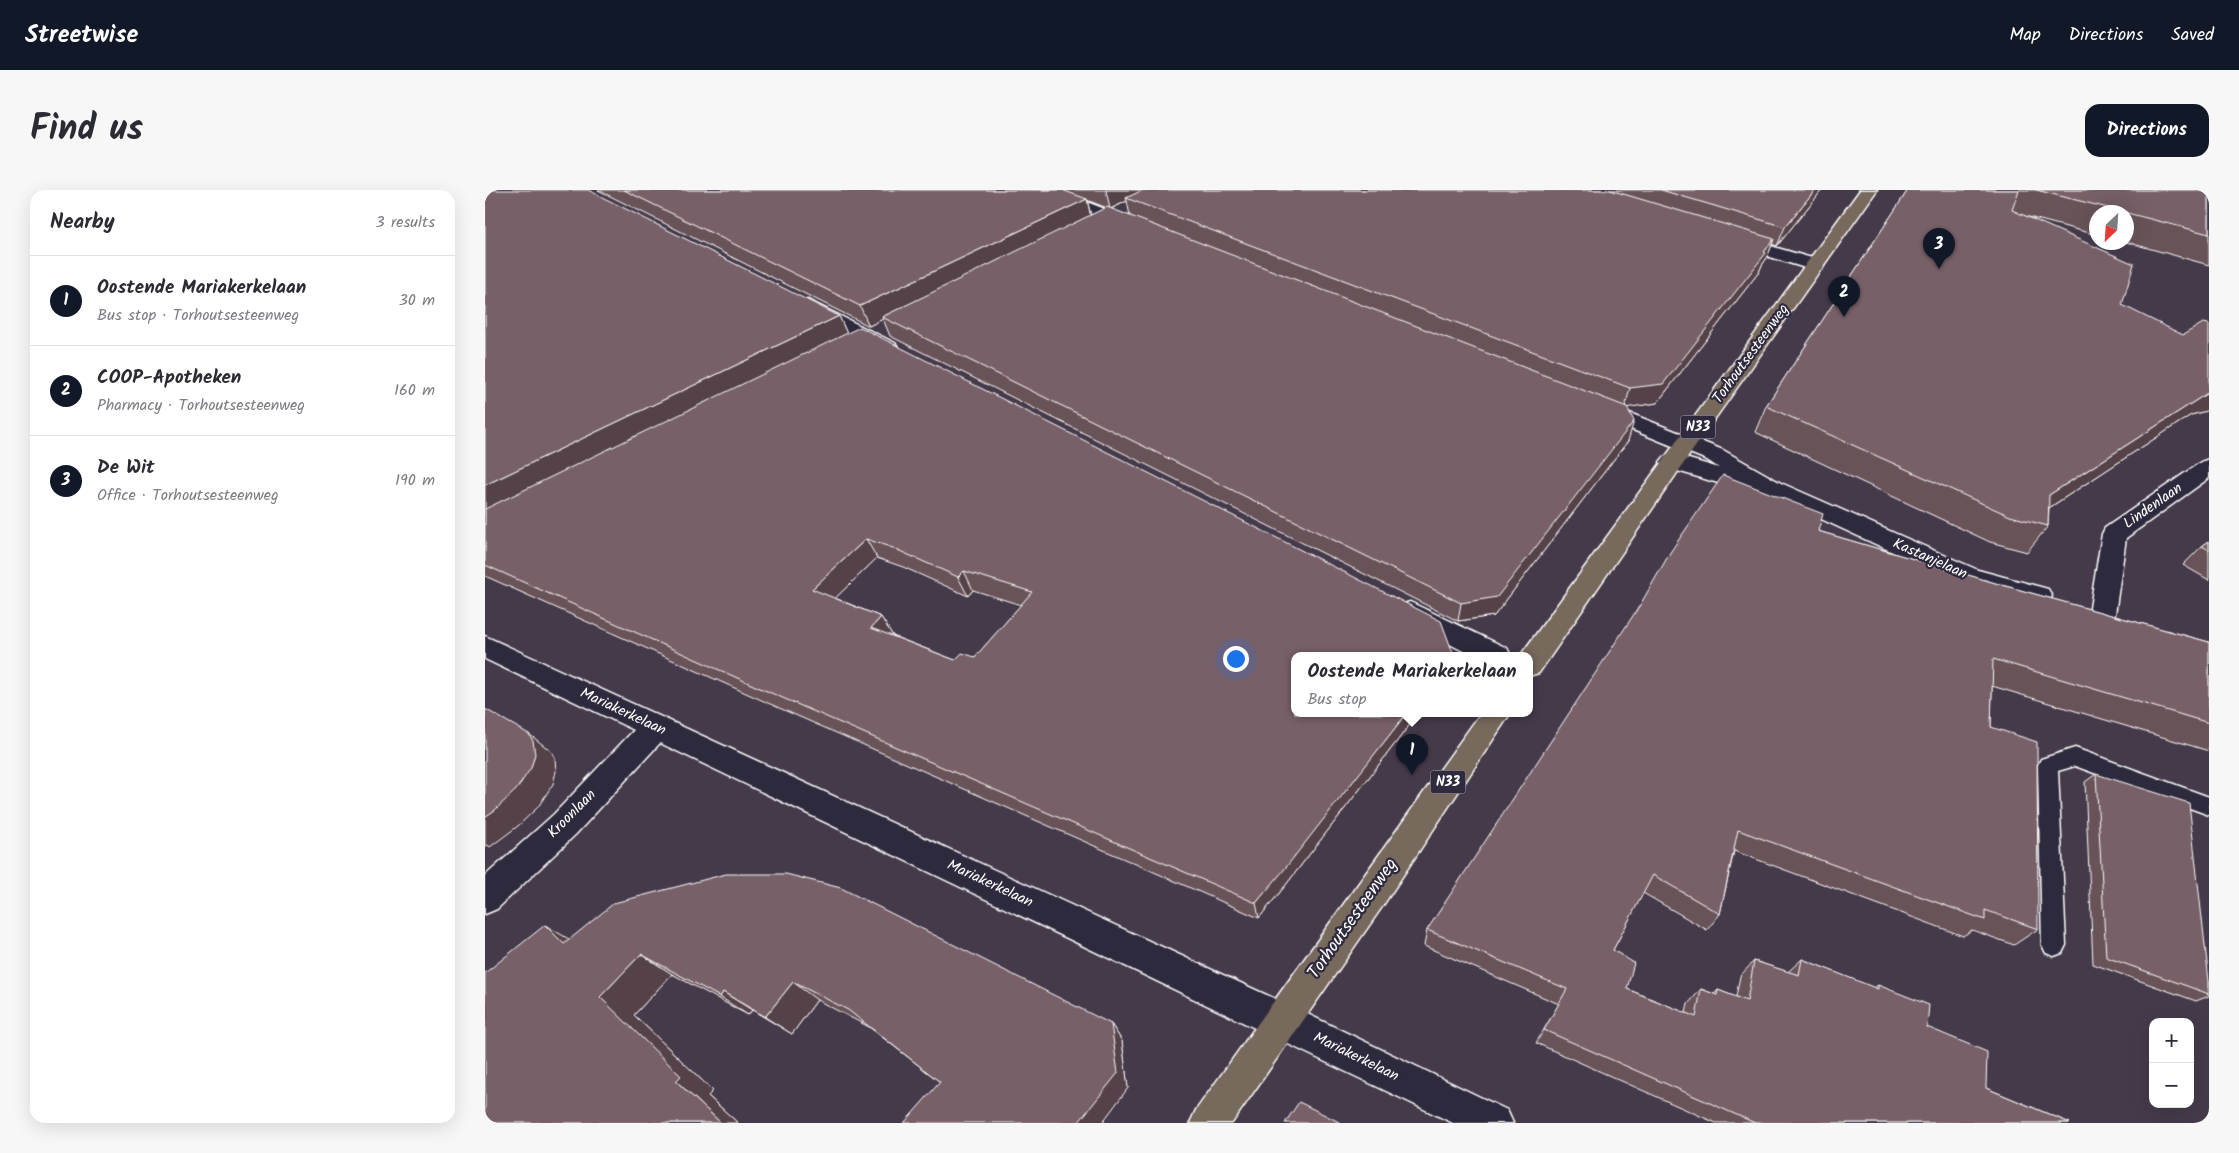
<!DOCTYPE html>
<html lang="en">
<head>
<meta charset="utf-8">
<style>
	body { margin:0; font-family:Kalam,sans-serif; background:#f7f7f7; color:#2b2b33 }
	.controls { position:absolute; right:15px; bottom:15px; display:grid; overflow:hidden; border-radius:10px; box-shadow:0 5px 20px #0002 }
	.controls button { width:45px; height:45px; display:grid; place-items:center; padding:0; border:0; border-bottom:1px solid #e1e1e2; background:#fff; color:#2b2b33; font:25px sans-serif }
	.compass { position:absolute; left:1604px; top:15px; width:45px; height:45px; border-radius:50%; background:#fff; box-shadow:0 5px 20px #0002; rotate:205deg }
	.you { position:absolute; left:750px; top:468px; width:18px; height:18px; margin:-12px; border:4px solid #fff; border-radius:50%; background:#1a73e8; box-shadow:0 0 0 8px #1a73e833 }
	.badge { display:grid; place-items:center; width:32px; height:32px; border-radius:50%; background:#111827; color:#fff; font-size:16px; font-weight:700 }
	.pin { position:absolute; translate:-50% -41px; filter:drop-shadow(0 1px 2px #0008) }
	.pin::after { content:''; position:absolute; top:26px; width:18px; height:15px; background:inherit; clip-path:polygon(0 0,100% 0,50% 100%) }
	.popup { position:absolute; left:806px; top:462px; width:242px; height:65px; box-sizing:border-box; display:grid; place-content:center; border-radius:10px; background:#fff; filter:drop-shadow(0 1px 4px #0005); font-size:16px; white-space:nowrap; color:#7c7c81 }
	.popup b { font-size:19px; color:#2b2b33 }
	.popup::after { content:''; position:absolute; left:50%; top:100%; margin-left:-10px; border:10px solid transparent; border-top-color:#fff }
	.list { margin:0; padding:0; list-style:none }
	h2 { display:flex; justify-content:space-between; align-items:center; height:65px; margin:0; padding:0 20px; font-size:21px }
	h2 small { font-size:16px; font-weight:400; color:#7c7c81 }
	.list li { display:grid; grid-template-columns:32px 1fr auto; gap:15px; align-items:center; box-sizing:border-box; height:90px; padding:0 20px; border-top:1px solid #e1e1e2 }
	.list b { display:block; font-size:19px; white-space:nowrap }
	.list p { margin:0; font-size:16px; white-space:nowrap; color:#7c7c81 }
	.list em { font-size:16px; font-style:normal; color:#7c7c81 }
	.map { position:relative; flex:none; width:1724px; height:933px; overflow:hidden; border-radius:15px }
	header { display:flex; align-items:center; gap:30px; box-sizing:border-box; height:70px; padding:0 25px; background:#111827; color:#fff }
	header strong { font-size:24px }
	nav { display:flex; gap:28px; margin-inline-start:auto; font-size:18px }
	.intro { display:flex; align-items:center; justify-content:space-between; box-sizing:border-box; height:120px; padding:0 30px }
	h1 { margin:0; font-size:35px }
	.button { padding:12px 22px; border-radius:15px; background:#111827; color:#fff; font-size:18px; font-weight:700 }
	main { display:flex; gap:30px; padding:0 30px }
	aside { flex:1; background:#fff; border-radius:15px; box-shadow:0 5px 20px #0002 }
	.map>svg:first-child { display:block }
</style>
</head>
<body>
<header>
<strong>Streetwise</strong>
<nav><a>Map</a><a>Directions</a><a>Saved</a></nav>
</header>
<div class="intro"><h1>Find us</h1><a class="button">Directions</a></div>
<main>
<aside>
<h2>Nearby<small>3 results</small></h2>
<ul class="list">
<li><span class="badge">1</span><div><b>Oostende Mariakerkelaan</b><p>Bus stop · Torhoutsesteenweg</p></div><em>30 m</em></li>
<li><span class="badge">2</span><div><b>COOP-Apotheken</b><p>Pharmacy · Torhoutsesteenweg</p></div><em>160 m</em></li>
<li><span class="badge">3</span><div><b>De Wit</b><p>Office · Torhoutsesteenweg</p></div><em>190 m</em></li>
</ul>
</aside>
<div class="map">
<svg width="1724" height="933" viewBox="0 0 1724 933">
	<rect width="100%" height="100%" fill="#453a4a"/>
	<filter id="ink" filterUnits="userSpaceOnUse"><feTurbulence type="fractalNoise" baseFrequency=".02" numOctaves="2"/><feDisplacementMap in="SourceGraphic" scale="10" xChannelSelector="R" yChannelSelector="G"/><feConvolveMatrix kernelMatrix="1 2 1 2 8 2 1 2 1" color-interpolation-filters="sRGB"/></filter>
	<g filter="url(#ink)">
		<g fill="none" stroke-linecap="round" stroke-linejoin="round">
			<defs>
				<path id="service" d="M1590 558 1724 607V625L1590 576 1573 581 1581 755 1577 763 1569 766 1561 763 1557 755 1553 575 1556 569Z"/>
				<path id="minor" d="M547 0H570L654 32 657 36 654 40H642L549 4Z
					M1248 45 1337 71 1339 75 1337 79 1330 81 1242 54 1239 50 1242 46Z
					M323 110 410 153 413 157 410 161 403 163 396 161 316 120 313 116 316 112Z
					M1114 211 1238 260 1296 293 1493 380 1563 399 1567 406 1563 413 1554 416 1477 394 1269 298 1260 301 1179 277 1175 272 1179 267 1187 264 1234 278 1222 270 1106 223 1103 218 1106 213Z
					M1724 269V288L1641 348 1630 424 1626 431 1617 434 1608 431 1604 424 1617 344 1620 338 1716 272Z
					M925 412 1022 458 1026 466H988L916 429 912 422 916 415Z
					M0 446 810 818 1022 920 1028 933H968L175 553 91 644 12 719 0 724V686L69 624 149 540 0 469Z"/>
				<path id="primary" d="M1375 0H1392L1210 257 1054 483 1044 486V466H1035Z
					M995 524H1025L897 717 747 933H705L711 920Z"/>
			</defs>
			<use href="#service" stroke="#fff" stroke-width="3"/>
			<use href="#minor" stroke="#fff" stroke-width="3"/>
			<use href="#primary" stroke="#fff" stroke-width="3"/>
			<use href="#service" fill="#2f2a3d" fill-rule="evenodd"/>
			<use href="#minor" fill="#2f2a3d" fill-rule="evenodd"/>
			<use href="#primary" fill="#77695c" fill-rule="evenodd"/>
		</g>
		<path fill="#675359" stroke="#fff" fill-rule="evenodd" d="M0 0 354 126 362 144 968 463V466H810V524H933L800 696 774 728 292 517 0 386ZM392 368 418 377 483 406 488 400 536 415 490 467 470 470 408 446 396 427 350 408Z
			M113 0H1337L1292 56 1287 54 1282 68 1277 75 1274 82 1172 213 1142 217 1143 251 1009 426 973 431 405 146 398 129 384 136ZM602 10 622 18 606 25ZM642 11 645 26 626 19Z
			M1423 0H1724V75L1641 52H1642V22H1612V45L1540 26 1637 115 1721 221 1706 225 1689 236 1564 318 1563 336 1542 362 1505 352 1270 242 1281 216Z
			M1333 341 1517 395 1724 452V561L1507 496 1506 537 1553 739 1529 755 1487 740 1478 746 1249 661 1235 724 1222 740 1158 703 1128 760 1142 799 1201 823 1203 814 1216 799 1229 804 1233 800 1251 807 1255 786 1269 771 1303 782 1317 769 1389 798 1393 795 1442 837 1501 898 1585 933H1231L1051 853 1074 814 939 756 942 740Z
			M1724 351V390L1698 375 1717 356Z
			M1611 584 1724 791V806L1711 811 1608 774 1600 592Z
			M84 749 626 834 637 851 643 898 455 892 384 837 332 810 307 844 267 820 263 825 187 784 149 825 228 901 223 906 253 933H0Z"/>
		<path fill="#544349" stroke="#fff" d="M621 0H664L641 8 642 11 625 19Z
			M1330 0H1337L1292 56 1300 37Z
			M602 9 606 28 397 127 398 129 384 136 375 116Z
			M1289 49 1282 68 1277 75 1274 82 1172 213 1140 218 1145 198 1279 62Z
			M354 126 363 146 0 324V295Z
			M1724 202V218L1721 221 1706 225 1689 236 1544 331 1564 305Z
			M1149 231 1143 251 1009 426 973 431 976 413Z
			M381 349 392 368 340 418 327 399Z
			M479 381 488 400 483 406 473 387Z
			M396 427 408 446 398 457 386 438Z
			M921 524H933L800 696 774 728 771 713Z
			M44 544 66 561 70 568 71 581 68 594 53 617 33 636 5 657 3 655 0 657V627Z
			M60 735 94 755 79 754Z
			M156 764 187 784 149 825 228 901 223 906 253 933H236L191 891 115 807Z
			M308 792 332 810 307 844 280 827Z
			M238 802 267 820 263 825 235 807Z
			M626 834 637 851 643 898 617 933H593Z"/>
		<path fill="#786068" stroke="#fff" fill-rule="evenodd" d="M0 0H103L354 126 0 295Z
			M139 0H577L602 9 375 116Z
			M658 0H1125L1289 49 1279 62 1281 63 1178 194 1145 198 641 8Z
			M1176 0H1330L1300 37Z
			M1423 0H1534L1527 20 1649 74 1637 115 1698 145 1718 133 1724 134V202L1564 305 1563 336 1525 326 1281 216Z
			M1551 0H1724V44L1642 23V22H1639Z
			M622 17 1142 217 1149 231 1012 407 976 413 397 127Z
			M375 137 956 431 968 463 965 466H810V524H921L798 681 771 713 277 499 0 375V319ZM381 349 408 358 473 387 479 381 547 402 490 467 477 463 470 470 386 438 396 427 327 399Z
			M1238 285 1338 324 1333 341 1517 395 1724 452V533L1508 469 1506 537 1552 552 1553 739 1500 720V730L1253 640 1235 724 1168 685 1128 760 1149 773 1142 799 1211 827 1216 799 1232 805 1233 800 1262 811 1269 771 1314 785 1317 769 1393 799V795L1444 815 1442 837 1502 862 1501 898 1585 933H1270L1059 840 1082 799 942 740 1155 415 1186 361Z
			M1724 351V360L1717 356Z
			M0 519 44 544 48 551 50 564 46 578 31 600 10 620 0 627Z
			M1611 584 1704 613 1724 791V804L1621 767Z
			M241 684H301L356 698 626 834 633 883 593 933H419L455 892 363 820 308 792 280 827 238 802 235 807 156 764 115 807 196 886 191 891 236 933H0V783L60 735 79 754 129 713Z
			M814 912 856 933H800Z"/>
	</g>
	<g text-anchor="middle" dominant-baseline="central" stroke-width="4.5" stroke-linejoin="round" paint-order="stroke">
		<g fill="#2f2a3d" stroke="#c1bfc5" stroke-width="1">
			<rect x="1195.5" y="225.5" width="35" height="23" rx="4"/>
			<rect x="945.5" y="580.5" width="35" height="23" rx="4"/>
		</g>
		<g font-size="14" font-weight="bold" fill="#fff">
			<text x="1213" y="237">N33</text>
			<text x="963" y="592">N33</text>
		</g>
		<g font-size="15" fill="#fff" stroke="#2f2a3d">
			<text transform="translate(1266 164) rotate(-54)">Torhoutsesteenweg</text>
			<text transform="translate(1668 316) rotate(-35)">Lindenlaan</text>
			<text transform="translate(1445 369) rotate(24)">Kastanjelaan</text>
			<text transform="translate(138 522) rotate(25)">Mariakerkelaan</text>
			<text transform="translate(87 624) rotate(-45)">Kroonlaan</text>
			<text transform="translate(505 694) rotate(25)">Mariakerkelaan</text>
			<text transform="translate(871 867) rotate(26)">Mariakerkelaan</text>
		</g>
		<g font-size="18" fill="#fff" stroke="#2f2a3d">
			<text transform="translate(868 729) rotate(-55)">Torhoutsesteenweg</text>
		</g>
	</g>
</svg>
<div class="controls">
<button>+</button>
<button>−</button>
</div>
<svg class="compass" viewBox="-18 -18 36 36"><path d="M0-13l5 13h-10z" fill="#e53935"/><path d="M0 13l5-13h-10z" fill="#7c7c81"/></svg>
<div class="you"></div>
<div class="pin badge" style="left:927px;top:585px">1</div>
<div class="popup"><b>Oostende Mariakerkelaan</b>Bus stop</div>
<div class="pin badge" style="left:1359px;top:127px">2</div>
<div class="pin badge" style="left:1454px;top:79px">3</div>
</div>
</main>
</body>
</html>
